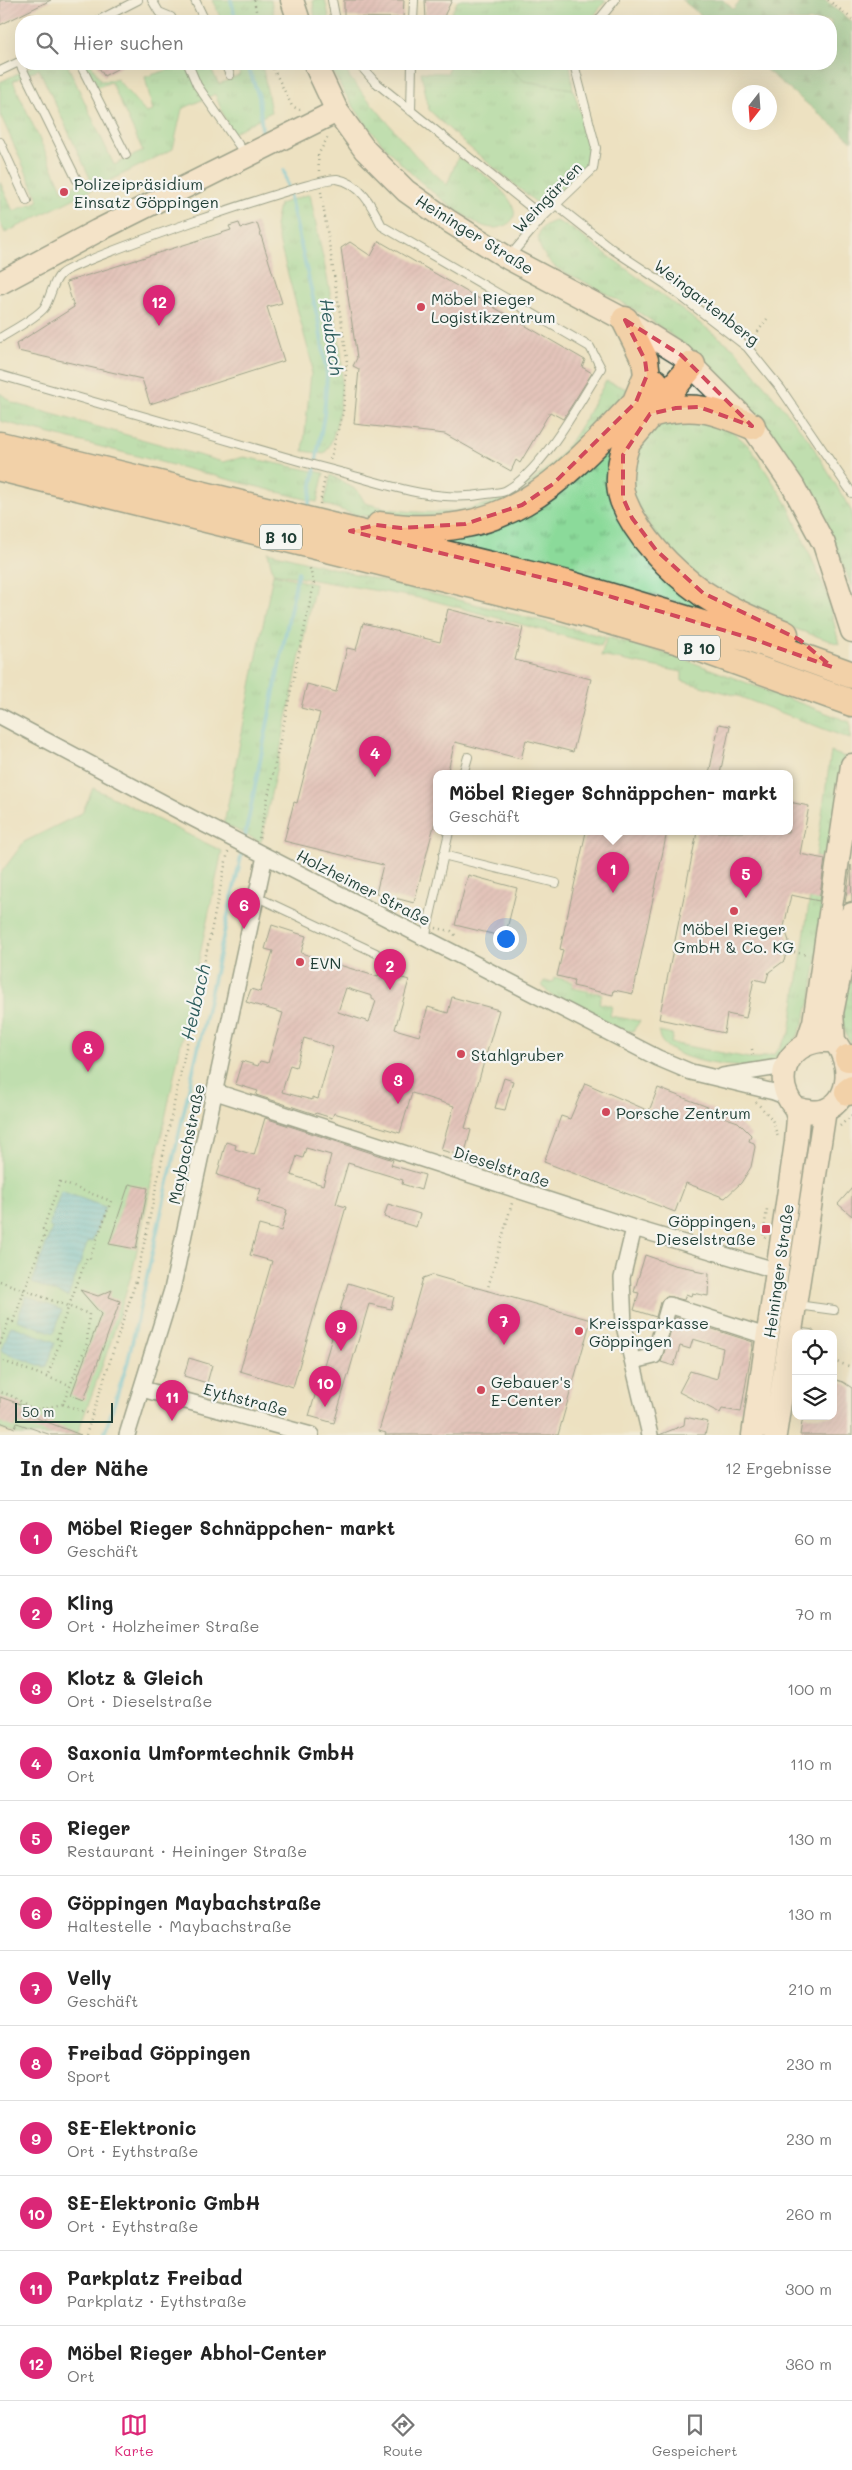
<!DOCTYPE html>
<html lang="de">
<head>
<meta charset="utf-8">
<style>
	body { margin:0; font-family:Mali,sans-serif; background:#f2f2f2; color:#222 }
	.controls { position:absolute; right:15px; bottom:15px; display:grid; overflow:hidden; border-radius:10px; box-shadow:0 5px 20px #0002 }
	.controls button { width:45px; height:45px; display:grid; place-items:center; padding:0; border:0; border-bottom:1px solid #e0e0e0; background:#fff; color:#222; font:25px sans-serif }
	.compass { position:absolute; left:732px; top:85px; width:45px; height:45px; border-radius:50%; background:#fff; box-shadow:0 5px 20px #0002; rotate:197deg }
	.scale { position:absolute; left:15px; bottom:12px; width:98px; box-sizing:border-box; padding-left:5px; border:2px solid #1f3d34; border-top:0; font-size:14px; line-height:18px; white-space:nowrap; color:#1f3d34; -webkit-text-stroke:4px #f6f6f2; paint-order:stroke }
	.you { position:absolute; left:505px; top:938px; width:18px; height:18px; margin:-12px; border:4px solid #fff; border-radius:50%; background:#1a73e8; box-shadow:0 0 0 8px #1a73e833 }
	.badge { display:grid; place-items:center; width:32px; height:32px; border-radius:50%; background:#db2777; color:#fff; font-size:16px; font-weight:700 }
	.pin { position:absolute; translate:-50% -41px; filter:drop-shadow(0 1px 2px #0008) }
	.pin::after { content:''; position:absolute; top:26px; width:18px; height:15px; background:inherit; clip-path:polygon(0 0,100% 0,50% 100%) }
	.popup { position:absolute; left:433px; top:770px; width:360px; height:65px; box-sizing:border-box; display:grid; place-content:center; border-radius:10px; background:#fff; filter:drop-shadow(0 1px 4px #0005); font-size:16px; white-space:nowrap; color:#767676 }
	.popup b { font-size:19px; color:#222 }
	.popup::after { content:''; position:absolute; left:50%; top:100%; margin-left:-10px; border:10px solid transparent; border-top-color:#fff }
	.list { margin:0; padding:0; list-style:none }
	h2 { display:flex; justify-content:space-between; align-items:center; height:65px; margin:0; padding:0 20px; font-size:21px }
	h2 small { font-size:16px; font-weight:400; color:#767676 }
	.list li { display:grid; grid-template-columns:32px 1fr auto; gap:15px; align-items:center; box-sizing:border-box; height:75px; padding:0 20px; border-top:1px solid #e0e0e0 }
	.list b { display:block; font-size:19px; white-space:nowrap }
	.list p { margin:0; font-size:16px; white-space:nowrap; color:#767676 }
	.list em { font-size:16px; font-style:normal; color:#767676 }
	.icon { flex:none; width:28px; height:28px; fill:none; stroke:currentColor; stroke-width:2; stroke-linecap:round; stroke-linejoin:round }
	.map { position:relative; flex:none; width:852px; height:1435px; overflow:hidden }
	.search { position:absolute; background:#fff; box-shadow:0 5px 20px #0002; left:15px; right:15px; top:15px; height:55px; display:flex; align-items:center; gap:12px; box-sizing:border-box; padding:0 18px; border-radius:20px; color:#767676; font-size:19px }
	.sheet { height:965px; background:#fff }
	nav { display:flex; justify-content:space-around; align-items:center; box-sizing:border-box; height:70px; border-top:1px solid #e0e0e0; background:#fff; font-size:14px; color:#767676 }
	nav a { display:grid; justify-items:center; gap:2px }
	nav .on { color:#db2777 }
	.map>svg:first-child { display:block }
</style>
</head>
<body>
<div class="map">
<svg width="852" height="1435" viewBox="0 0 852 1435">
	<defs>
		<pattern id="grass-tufts" width="24" height="20" patternUnits="userSpaceOnUse" patternTransform="scale(1.25)"><rect width="24" height="20" fill="#8bda9a"/><path d="M3 7l-1-3M5 7V3M7 7l1-3M15 17l-1-3M17 17v-4M19 17l1-3" fill="none" stroke="#71b27e"/></pattern>
		<pattern id="forest-firs" width="22" height="20" patternUnits="userSpaceOnUse" patternTransform="scale(1.25)"><rect width="22" height="20" fill="#70ba82"/><path d="M5 1l3.5 6h-7zM16 11l3.5 6h-7z" fill="#5b986b"/></pattern>
		<pattern id="water-rules" width="6" height="5" patternUnits="userSpaceOnUse" patternTransform="scale(1.25)"><rect width="6" height="5" fill="#5fc3dd"/><path d="M0 2.5h6" fill="none" stroke="#4ea0b4"/></pattern>
		<pattern id="building-hatch" width="6" height="6" patternUnits="userSpaceOnUse" patternTransform="scale(1.25)"><rect width="6" height="6" fill="#d79eb1"/><path d="M-1 1l2-2M0 6l6-6M5 7l2-2" fill="none" stroke="#ae8291"/></pattern>
	</defs>
	<rect width="100%" height="100%" fill="#f6f6f2"/>
	<filter id="ink" filterUnits="userSpaceOnUse"><feTurbulence type="fractalNoise" baseFrequency=".02" numOctaves="2"/><feDisplacementMap in="SourceGraphic" scale="10" xChannelSelector="R" yChannelSelector="G"/><feConvolveMatrix kernelMatrix="1 2 1 2 8 2 1 2 1" color-interpolation-filters="sRGB"/></filter>
	<filter id="wash" filterUnits="userSpaceOnUse"><feTurbulence type="fractalNoise" baseFrequency=".0096" numOctaves="4" result="noise"/><feDisplacementMap in="SourceGraphic" scale="20" xChannelSelector="R" yChannelSelector="G"/><feGaussianBlur stdDeviation="1.12" result="paint"/><feColorMatrix in="noise" values="0 0 0 0 0 0 0 0 0 0 0 0 0 0 0 0 0 1.4 0 .05"/><feComposite in="paint" operator="in"/></filter>
	<g filter="url(#wash)">
		<rect width="100%" height="100%" fill="#ede1c1"/>
		<path fill="url(#grass-tufts)" stroke="#558c67" fill-rule="evenodd" d="M212 0H271L275 21H222Z
			M313 0H325L330 21H315Z
			M458 0H606L590 21H450V16Z
			M37 64H67L114 165 143 151 111 82 93 89 81 64H91L101 81 117 79 146 113 153 111 145 77 186 64H208L219 84 240 75 236 64H262L271 112 231 134 215 94 182 109 173 149 5 233 0 222V182L13 211 39 201 0 114V82ZM39 69 90 178 63 191 13 81Z
			M329 64H343L350 78 416 156 447 185 458 157C472 165 540 210 504 226 487 233 472 220 459 212 406 175 357 123 329 64Z
			M449 64H509L510 68 524 81 573 89 589 139V166L544 209 463 142 429 110 421 72 448 73Z
			M310 194C320 247 333 300 341 353 344 377 340 436 324 454L303 451 312 364 275 226 279 204Z
			M556 221 571 228 736 350 809 440 852 512V589C814 475 746 385 646 317 625 303 603 292 581 280 571 275 558 271 551 263 536 248 531 226 556 221Z
			M606 381 627 389 623 400 570 459 507 505 404 520 356 515 324 504 331 475 358 491 365 503C432 522 500 514 552 464 575 441 590 409 606 381Z
			M0 393 13 403 223 462 244 457 324 473 317 502 0 421Z
			M646 401 615 486 725 616 568 571 428 539 467 531Z
			M667 418 725 425 750 447 788 505 827 594 839 644 759 616 676 562 630 496 635 445Z
			M268 552 605 637 601 646 431 600 273 573Z
			M273 574 315 584 261 842 224 824Z
			M607 637 681 658 850 722V739L738 696 682 681V672L601 656Z
			M831 752 848 758 811 998C807 1010 804 1024 798 1035 795 1042 785 1048 780 1054 776 1057 772 1062 768 1064 747 1072 657 1061 659 1032L673 1035 671 1043 754 1059 775 1054 790 1033Z
			M852 970V1045C834 1021 845 996 852 970Z
			M554 977 573 982 572 988 602 994 599 1003 612 1006 610 1016 640 1021 633 1031H624L549 994 542 985 544 981 553 982Z"/>
		<path fill="url(#forest-firs)" stroke="#487c5b" d="M682 0H723L733 9 741 0H825L852 22V141L759 64H831V21H708Z"/>
		<path fill="#8bda9a" stroke="#558c67" d="M509 64H570L573 89 524 81 510 68Z
			M93 788 222 851 133 1269 109 1347 77 1435H20L0 1429V874L24 842 82 813Z"/>
		<path fill="url(#water-rules)" stroke="#3f8088" d="M61 1191 105 1207 92 1242 88 1241 68 1297 32 1283 52 1228 49 1226Z
			M26 1296 62 1310 54 1333 17 1320Z
			M12 1326 53 1341 55 1343 47 1366 44 1367 3 1352 2 1350 10 1327Z"/>
		<g fill="none" stroke-linecap="round" stroke-linejoin="round">
			<path stroke="#5fc3dd" stroke-width="4" d="M231 0 236 21
				M247 64 259 97 262 131
				M284 171 319 324 327 375 324 415 308 509
				M244 841 298 572
				M104 1435 128 1361 243 848"/>
		</g>
		<g id="blocks">
			<path fill="url(#building-hatch)" fill-rule="evenodd" d="M0 0H51L0 25Z
				M344 0H404L403 18 344 17Z
				M425 0H452L445 14 444 21H426Z
				M97 64H126L104 76Z
				M239 223 241 228 257 223 282 303 267 307 284 361 150 404 142 379 18 351 16 344 74 307 66 282 231 230 229 226Z
				M379 241 585 360 582 367 592 373 563 419 550 412 520 463 516 460 511 471 445 434 354 424 359 369 353 366 357 358 341 248 350 242 371 256Z
				M448 609 523 628 515 660 591 679 573 752 526 740 521 759 455 742 447 774H437V814L414 903 376 893 383 865 284 841 294 802 297 803 320 713 301 708 307 684 336 692 347 648 356 650 363 623 440 642Z
				M719 724 730 726 720 774H709Z
				M789 802 809 806 800 854 825 859 819 901 791 895 784 927 789 941 784 961 769 972 766 982 754 979 746 1018 727 1014 724 1033 659 1019 697 832H789Z
				M586 832H667L633 994 614 990 613 995 573 986 574 980 557 976 563 950 560 949Z
				M851 865 852 901 845 903Z
				M468 875 517 888 505 937 455 925Z
				M272 925 306 936 301 953 378 977 380 971 409 980 395 1029 419 1036 428 1007 448 1013 452 997 499 1010 465 1128 471 1130 464 1156 441 1150 454 1106 412 1093 400 1133 334 1113 332 1118 316 1113 315 1114 256 1095 258 1091 235 1084 242 1061 258 1066 260 1061 268 1063 283 1013 246 1002 251 989 260 992 273 951 265 949ZM346 988 372 996V999L376 1001 369 1022 338 1012ZM304 1038 333 1047 318 1099 312 1097V1100L282 1092 290 1065 296 1067Z
				M504 1078 513 1081 505 1110 495 1108Z
				M585 1083 649 1111 658 1088 713 1109 712 1113 738 1122 751 1135 749 1141 754 1143 755 1147 751 1167 741 1183 725 1198 686 1183 675 1212 544 1162 561 1116 570 1119Z
				M265 1118 393 1160 391 1165 425 1175 421 1190 402 1184 403 1180 348 1163 336 1204 346 1207 293 1387 240 1371 272 1261 250 1255 259 1225 281 1231 287 1210 257 1201 261 1189 217 1175 226 1142 236 1145 235 1149 254 1155ZM306 1148 331 1155 323 1185 291 1175 297 1156 303 1158Z
				M129 1184 148 1188 136 1249 109 1244Z
				M852 1188V1216L838 1204Z
				M388 1204 420 1214 416 1227 384 1217Z
				M645 1255 674 1265 695 1269V1271L709 1274 708 1296 692 1293 691 1296 686 1294 684 1300 666 1296 660 1302 656 1317 634 1310 639 1293 634 1292Z
				M432 1275 591 1320 558 1435H385L386 1433 379 1431 423 1278Z
				M348 1283 394 1297 391 1309 369 1304 334 1423 309 1416Z
				M80 1290 98 1296 112 1290 109 1297 120 1301 84 1400 71 1395 101 1314Z
				M675 1317 753 1342 741 1412 722 1409 720 1413 679 1392 690 1371 717 1379 723 1348 693 1339 690 1349 680 1346 674 1366 661 1362Z
				M189 1358 212 1365 207 1383 184 1376Z
				M833 1379 843 1382 852 1388V1435H800L803 1416H833Z
				M0 1397 23 1405 21 1412 81 1435H51L17 1423 15 1428 0 1422Z
				M685 1417 708 1422 705 1435H659L684 1425Z"/>
		</g>
	</g>
	<g filter="url(#ink)">
		<use href="#blocks" fill-opacity="0" stroke="#3e5649" stroke-width="1"/>
		<g fill="none" stroke-linecap="round" stroke-linejoin="round">
			<defs>
				<path id="service" d="M152 0 159 12 171 17 173 21
					M195 0 205 21
					M332 0 336 21
					M97 21 138 0
					M413 21 414 0
					M598 21 615 0
					M19 62 77 180
					M80 64 126 155
					M188 64 197 85 245 154
					M225 64 230 75
					M359 64 374 81 543 217
					M0 71 21 61
					M411 111 412 64
					M0 142 27 201
					M556 205 612 249 665 284 747 347 781 389 852 493
					M510 256 543 217 593 169 596 148 574 64
					M0 338C11 331 36 318 44 308 51 298 52 282 61 274 75 260 320 176 337 179 361 183 372 206 382 226L590 347 601 368C579 403 542 472 505 491 500 493 492 493 486 494 438 503 390 486 344 473
					M0 375 306 463
					M463 774 468 757
					M443 855 556 883
					M257 897 376 953
					M425 938 449 832
					M797 1305 834 1310
					M794 1332 810 1334"/>
				<path id="minor" d="M0 716 194 819 658 1058 691 1072 774 1092 787 1097
					M723 1076 785 1066
					M216 1092 634 1228 778 1271
					M634 1228 622 1278 624 1326 650 1435
					M634 1361 654 1356 669 1305 769 1337
					M142 1389 311 1435
					M127 1435 172 1290 265 856"/>
				<path id="secondary" d="M292 0 299 21
					M315 64 337 111 365 150 406 191 447 220 508 258 625 320 681 355 752 426 793 486 824 544 852 631
					M0 283 97 231 337 111
					M820 1041H834C852 1061 852 1100 825 1110 815 1114 804 1110 795 1108 772 1080 786 1046 820 1041Z
					M834 1041 832 1013 852 914
					M807 1043 814 1022 852 765
					M753 1435 796 1142 798 1118 795 1108
					M775 1435 825 1110"/>
				<path id="trunk" d="M625 320 645 360 647 375 637 399
					M692 365 627 443C621 460 617 482 623 500 637 536 671 571 702 593 728 610 757 622 785 634
					M650 414C695 403 710 409 752 426
					M0 445 568 584 753 639 852 675
					M0 468 562 607 679 641 852 703
					M380 525C518 545 570 470 655 382
					M848 1058H852
					M848 1092 852 1089"/>
			</defs>
			<use href="#service" stroke="#3e5649" stroke-width="10"/>
			<use href="#minor" stroke="#3e5649" stroke-width="18"/>
			<use href="#secondary" stroke="#3e5649" stroke-width="25"/>
			<use href="#trunk" stroke="#3e5649" stroke-width="29"/>
			<path stroke="#3e5649" stroke-width="2.5" stroke-dasharray="1 4" stroke-linecap="butt" d="M254 0 258 21
				M828 0 852 19
				M271 64 292 106 300 110
				M319 171 318 155 329 135
				M321 192 347 358 343 412 330 460
				M752 340 767 319
				M320 504 325 477
				M259 838 314 584 309 565
				M436 928 451 931 457 937
				M794 952 807 955
				M752 1049 753 1057
				M756 1102 772 1119 778 1137
				M840 1126 852 1115
				M766 1238 763 1237 767 1209
				M0 1281 89 1314 87 1343 63 1404 35 1410 10 1395 0 1392
				M487 1291 512 1203
				M0 1344 9 1320 13 1322 46 1231 43 1229 60 1182 111 1201 90 1258 87 1257 57 1338 61 1339 47 1377 0 1360
				M833 1361 852 1367
				M47 1377 70 1385
				M63 1404 93 1415
				M0 1423V1422
				M86 1435 136 1281 228 852"/>
			<use href="#service" stroke="#fff" stroke-width="8"/>
			<use href="#minor" stroke="#fff" stroke-width="15"/>
			<use href="#secondary" stroke="#fde4d0" stroke-width="22"/>
			<use href="#trunk" stroke="#f9bc89" stroke-width="26"/>
			<defs>
				<path id="service-bridge" d="M306 463 344 473"/>
			</defs>
			<use href="#service-bridge" stroke="#3e5649" stroke-width="10" stroke-linecap="butt"/>
			<use href="#service-bridge" stroke="#fff" stroke-width="8"/>
		</g>
	</g>
	<path d="M0 0H852V1435H0ZM625 320 681 355 752 426 699 407 676 408 650 414 623 455V498L632 518 656 550 703 593 800 640 832 667 753 639 568 584 350 531 376 525 401 528 465 524 522 505 553 484 636 402 647 375 645 360Z" fill="#ede1c1" fill-opacity=".55" fill-rule="evenodd"/>
	<path fill="none" stroke="#d1495b" stroke-width="4" stroke-dasharray="10 6" stroke-linejoin="round" d="M625 320 681 355 752 426 699 407 676 408 650 414 623 455V498L632 518 656 550 703 593 800 640 832 667 753 639 568 584 350 531 376 525 401 528 465 524 522 505 553 484 636 402 647 375 645 360Z"/>
	<g fill="#d1495b" stroke="#f6f6f2" stroke-width="2">
		<circle cx="64" cy="192" r="5"/>
		<circle cx="421" cy="307" r="5"/>
		<circle cx="734" cy="911" r="5"/>
		<circle cx="300" cy="962" r="5"/>
		<circle cx="461" cy="1054" r="5"/>
		<circle cx="606" cy="1112" r="5"/>
		<rect x="761" y="1224" width="10" height="10" rx="2.5"/>
		<circle cx="579" cy="1331" r="5"/>
		<circle cx="481" cy="1390" r="5"/>
	</g>
	<g text-anchor="middle" dominant-baseline="central" stroke-width="4.5" stroke-linejoin="round" paint-order="stroke">
		<g fill="#f6f6f2" stroke="#60746d" stroke-width="1">
			<rect x="260" y="524.5" width="42" height="25" rx="4"/>
			<rect x="678" y="635.5" width="42" height="25" rx="4"/>
		</g>
		<g font-size="15" font-weight="bold" fill="#1f3d34">
			<text x="281" y="537">B 10</text>
			<text x="699" y="648">B 10</text>
		</g>
		<g font-size="16" fill="#1f3d34" stroke="#f6f6f2" text-anchor="start">
			<text x="74" y="183">Polizeipräsidium<tspan x="74" dy="18">Einsatz Göppingen</tspan></text>
			<text x="431" y="298">Möbel Rieger<tspan x="431" dy="18">Logistikzentrum</tspan></text>
			<text x="734" y="928" text-anchor="middle">Möbel Rieger<tspan x="734" dy="18">GmbH &amp; Co. KG</tspan></text>
			<text x="310" y="962">EVN</text>
			<text x="471" y="1054">Stahlgruber</text>
			<text x="616" y="1112">Porsche Zentrum</text>
			<text x="756" y="1220" text-anchor="end">Göppingen,<tspan x="756" dy="18">Dieselstraße</tspan></text>
			<text x="589" y="1322">Kreissparkasse<tspan x="589" dy="18">Göppingen</tspan></text>
			<text x="491" y="1381">Gebauer's<tspan x="491" dy="18">E-Center</tspan></text>
		</g>
		<g font-size="16" fill="#1f3d34" stroke="#f6f6f2">
			<text transform="translate(547 197) rotate(-46)">Weingärten</text>
			<text transform="translate(475 234) rotate(32)">Heininger Straße</text>
			<text transform="translate(707 302) rotate(38)">Weingartenberg</text>
			<text transform="translate(364 887) rotate(27)">Holzheimer Straße</text>
			<text transform="translate(186 1144) rotate(-78)">Maybachstraße</text>
			<text transform="translate(502 1166) rotate(18)">Dieselstraße</text>
			<text transform="translate(778 1271) rotate(-82)">Heininger Straße</text>
			<text transform="translate(246 1399) rotate(15)">Eythstraße</text>
		</g>
		<g font-size="18" font-style="italic" fill="#2f5e5e" stroke="#f6f6f2">
			<text transform="translate(332 337) rotate(82)">Heubach</text>
			<text transform="translate(195 1002) rotate(-77)">Heubach</text>
		</g>
	</g>
</svg>
<div class="controls">
<button><svg class="icon" aria-label="locate" viewBox="0 0 24 24"><circle cx="12" cy="12" r="6"/><path d="M12 2v4M12 18v4M2 12h4M18 12h4"/></svg></button>
<button><svg class="icon" aria-label="layers" viewBox="0 0 24 24"><path d="M12 4l9 5-9 5-9-5zM3 14l9 5 9-5"/></svg></button>
</div>
<svg class="compass" viewBox="-18 -18 36 36"><path d="M0-13l5 13h-10z" fill="#e53935"/><path d="M0 13l5-13h-10z" fill="#767676"/></svg>
<div class="scale">50 m</div>
<div class="you"></div>
<div class="pin badge" style="left:613px;top:893px">1</div>
<div class="popup"><b>Möbel Rieger Schnäppchen- markt</b>Geschäft</div>
<div class="pin badge" style="left:390px;top:990px">2</div>
<div class="pin badge" style="left:398px;top:1104px">3</div>
<div class="pin badge" style="left:375px;top:777px">4</div>
<div class="pin badge" style="left:746px;top:898px">5</div>
<div class="pin badge" style="left:244px;top:929px">6</div>
<div class="pin badge" style="left:504px;top:1345px">7</div>
<div class="pin badge" style="left:88px;top:1072px">8</div>
<div class="pin badge" style="left:341px;top:1351px">9</div>
<div class="pin badge" style="left:325px;top:1407px">10</div>
<div class="pin badge" style="left:172px;top:1421px">11</div>
<div class="pin badge" style="left:159px;top:326px">12</div>
<div class="search"><svg class="icon" aria-label="search" viewBox="0 0 24 24"><circle cx="10" cy="10" r="6"/><path d="M15 15l6 6"/></svg>Hier suchen</div>
</div>
<section class="sheet">
<h2>In der Nähe<small>12 Ergebnisse</small></h2>
<ul class="list">
<li><span class="badge">1</span><div><b>Möbel Rieger Schnäppchen- markt</b><p>Geschäft</p></div><em>60 m</em></li>
<li><span class="badge">2</span><div><b>Kling</b><p>Ort · Holzheimer Straße</p></div><em>70 m</em></li>
<li><span class="badge">3</span><div><b>Klotz &amp; Gleich</b><p>Ort · Dieselstraße</p></div><em>100 m</em></li>
<li><span class="badge">4</span><div><b>Saxonia Umformtechnik GmbH</b><p>Ort</p></div><em>110 m</em></li>
<li><span class="badge">5</span><div><b>Rieger</b><p>Restaurant · Heininger Straße</p></div><em>130 m</em></li>
<li><span class="badge">6</span><div><b>Göppingen Maybachstraße</b><p>Haltestelle · Maybachstraße</p></div><em>130 m</em></li>
<li><span class="badge">7</span><div><b>Velly</b><p>Geschäft</p></div><em>210 m</em></li>
<li><span class="badge">8</span><div><b>Freibad Göppingen</b><p>Sport</p></div><em>230 m</em></li>
<li><span class="badge">9</span><div><b>SE-Elektronic</b><p>Ort · Eythstraße</p></div><em>230 m</em></li>
<li><span class="badge">10</span><div><b>SE-Elektronic GmbH</b><p>Ort · Eythstraße</p></div><em>260 m</em></li>
<li><span class="badge">11</span><div><b>Parkplatz Freibad</b><p>Parkplatz · Eythstraße</p></div><em>300 m</em></li>
<li><span class="badge">12</span><div><b>Möbel Rieger Abhol-Center</b><p>Ort</p></div><em>360 m</em></li>
</ul>
</section>
<nav>
<a class="on"><svg class="icon" aria-label="map" viewBox="0 0 24 24"><path d="M3 6l6-2 6 2 6-2v14l-6 2-6-2-6 2zM9 4v14M15 6v14"/></svg>Karte</a>
<a><svg class="icon" aria-label="directions" viewBox="0 0 24 24"><path d="M12 3l9 9-9 9-9-9zM9 14v-3h6M13 9l2 2-2 2"/></svg>Route</a>
<a><svg class="icon" aria-label="saved" viewBox="0 0 24 24"><path d="M7 4h10v16l-5-4-5 4z"/></svg>Gespeichert</a>
</nav>
</body>
</html>
